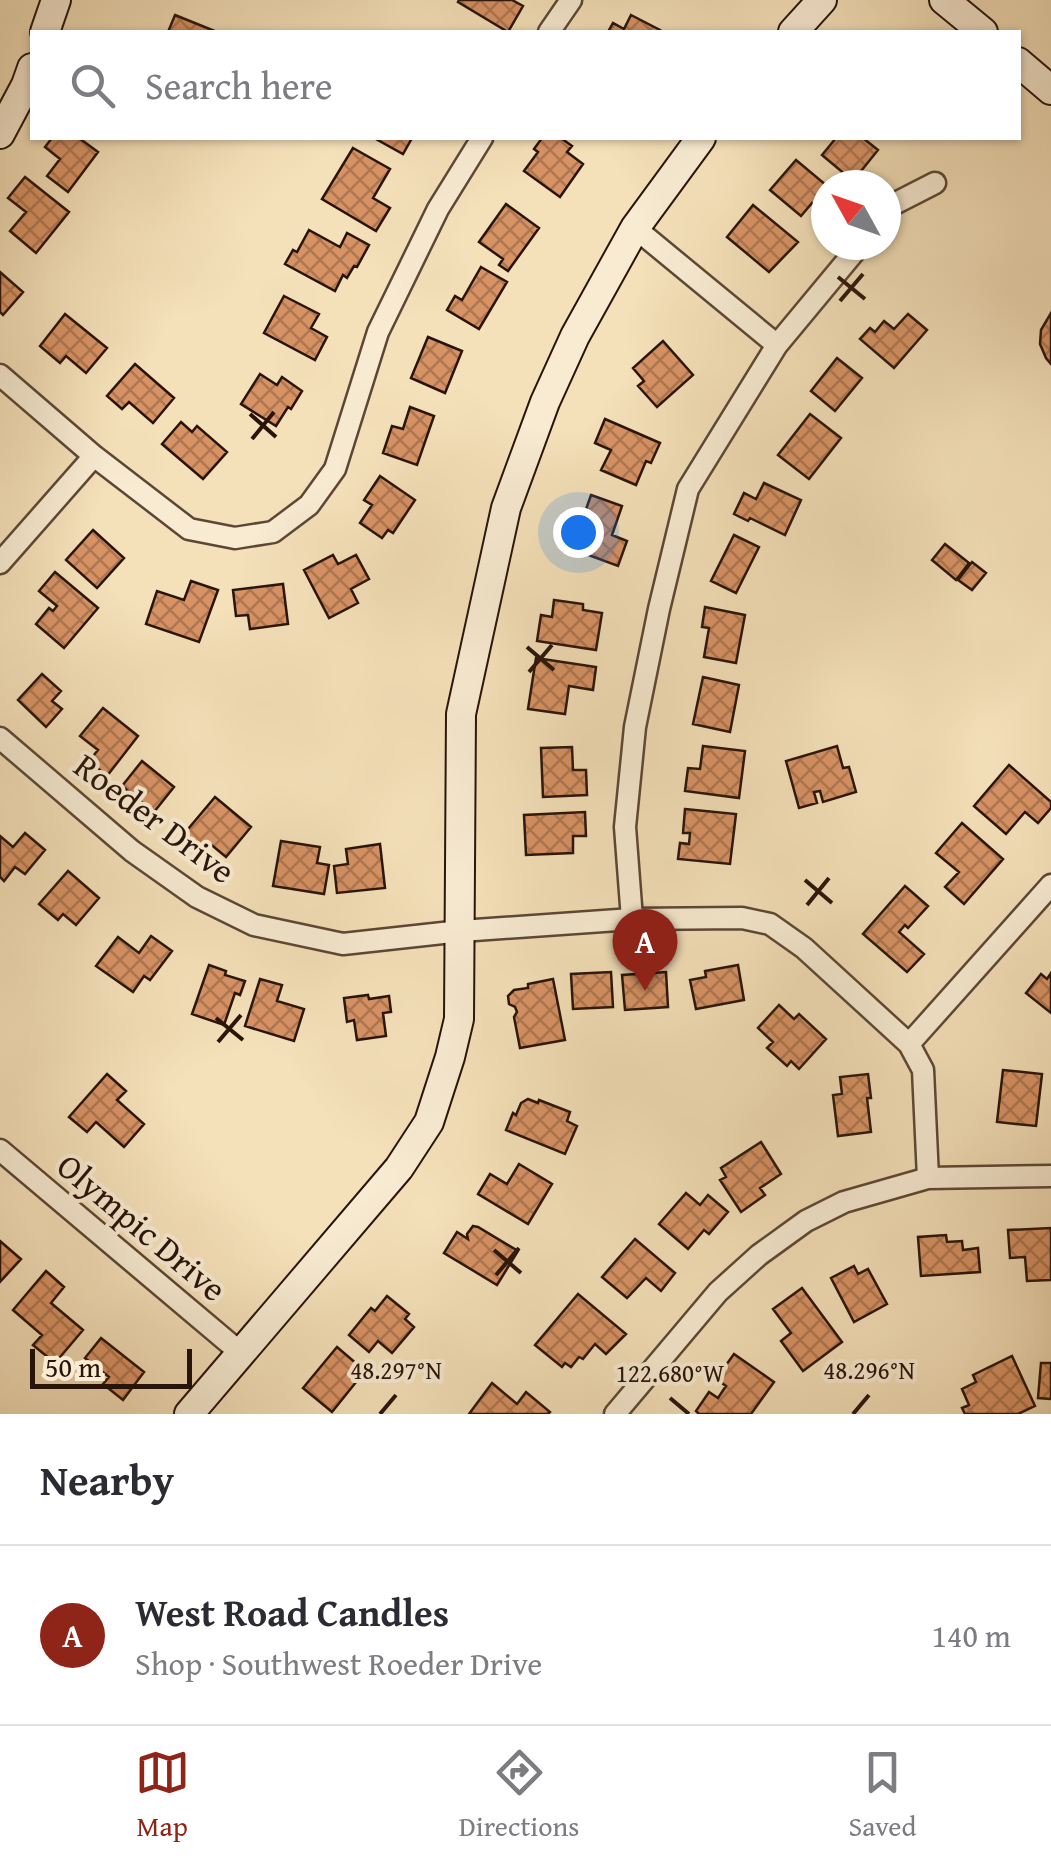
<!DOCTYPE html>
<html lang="en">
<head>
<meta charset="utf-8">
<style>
	body { margin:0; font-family:"Gentium Book Plus",serif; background:#f2f2f3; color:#2b2b33 }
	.compass { position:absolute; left:811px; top:170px; width:90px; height:90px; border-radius:50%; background:#fff; box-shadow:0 2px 8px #0004; rotate:310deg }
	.scale { position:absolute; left:30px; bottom:25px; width:162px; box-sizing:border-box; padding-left:10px; border:5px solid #29140b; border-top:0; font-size:28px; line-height:35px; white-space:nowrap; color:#29140b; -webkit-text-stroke:8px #f8ebd2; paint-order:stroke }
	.you { position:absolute; left:578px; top:532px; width:35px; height:35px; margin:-25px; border:8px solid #fff; border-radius:50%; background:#1a73e8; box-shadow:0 0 0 15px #1a73e833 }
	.badge { display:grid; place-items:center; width:65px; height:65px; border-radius:50%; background:#8f2418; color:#fff; font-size:32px; font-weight:700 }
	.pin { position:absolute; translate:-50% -82px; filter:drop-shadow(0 2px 5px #0008) }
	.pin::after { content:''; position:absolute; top:52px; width:35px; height:30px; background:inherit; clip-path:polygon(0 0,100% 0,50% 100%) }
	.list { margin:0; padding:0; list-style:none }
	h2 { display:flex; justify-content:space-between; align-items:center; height:130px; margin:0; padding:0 40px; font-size:42px }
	h2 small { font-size:32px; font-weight:400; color:#7c7c81 }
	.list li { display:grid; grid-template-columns:65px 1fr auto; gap:30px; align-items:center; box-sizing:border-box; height:180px; padding:0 40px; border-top:2px solid #e1e1e2 }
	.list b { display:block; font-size:38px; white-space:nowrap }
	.list p { margin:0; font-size:32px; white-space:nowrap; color:#7c7c81 }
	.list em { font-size:32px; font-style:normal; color:#7c7c81 }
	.icon { flex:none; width:55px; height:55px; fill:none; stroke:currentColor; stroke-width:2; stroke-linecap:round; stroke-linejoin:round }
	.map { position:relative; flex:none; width:1051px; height:1414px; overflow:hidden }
	.search { position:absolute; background:#fff; box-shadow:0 2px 8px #0004; left:30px; right:30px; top:30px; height:110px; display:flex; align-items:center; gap:25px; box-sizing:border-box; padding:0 35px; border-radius:0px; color:#7c7c81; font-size:38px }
	.sheet { height:310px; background:#fff }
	nav { display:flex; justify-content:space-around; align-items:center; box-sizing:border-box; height:140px; border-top:2px solid #e1e1e2; background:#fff; font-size:28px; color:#7c7c81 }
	nav a { display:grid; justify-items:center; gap:5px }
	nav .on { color:#8f2418 }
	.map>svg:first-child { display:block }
</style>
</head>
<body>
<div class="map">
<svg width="1051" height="1414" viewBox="0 0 1051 1414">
	<defs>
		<pattern id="building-cross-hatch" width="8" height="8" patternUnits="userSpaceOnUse" patternTransform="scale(2.5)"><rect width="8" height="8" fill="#d89365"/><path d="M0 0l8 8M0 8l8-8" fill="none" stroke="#af7751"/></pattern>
	</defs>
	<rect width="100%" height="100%" fill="#f4e0b9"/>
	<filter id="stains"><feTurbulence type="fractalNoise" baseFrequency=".002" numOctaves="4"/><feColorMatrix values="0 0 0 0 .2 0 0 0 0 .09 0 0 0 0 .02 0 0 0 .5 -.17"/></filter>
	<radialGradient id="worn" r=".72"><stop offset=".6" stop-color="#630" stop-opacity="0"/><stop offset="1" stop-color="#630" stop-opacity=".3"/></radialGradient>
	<path fill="url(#building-cross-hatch)" stroke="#29140b" stroke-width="2.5" d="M459 0H512L523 6 508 32 458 2Z
		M175 15 217 32H168Z
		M631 15 660 30 659 32H608L613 23 624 29Z
		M52 138H79L98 152 68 192 47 176 60 159 45 147Z
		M374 138H412L403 154Z
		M542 138H561L572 146 567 152 583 164 560 197 524 171 538 152 534 149Z
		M836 138H863L878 150 853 181 822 155Z
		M353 148 390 169 373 198 390 208 376 231 322 199Z
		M796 160 826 185V210L824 213 812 203 801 216 770 190Z
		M25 177 69 212 36 253 10 231 26 212 8 198Z
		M506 204 539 228 508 271 499 265 503 259 479 242Z
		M753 205 798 242 769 272 727 237Z
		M309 230 340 247 347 233 369 245 357 267 354 266 347 278 343 275 335 291 285 264 293 250 297 252Z
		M481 267 507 282 479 329 447 310 455 296 462 300Z
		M0 272 23 292 3 315 0 312Z
		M284 296 319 314 311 328 327 337 315 360 264 333Z
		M1051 313V364L1046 358 1040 344 1041 330Z
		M65 314 107 348 86 373 66 356 60 363 40 346Z
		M908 314 927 330 894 368 860 339 870 328 875 332 884 321 894 329Z
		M428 337 462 351 445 393 411 378Z
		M663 341 693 375 657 407 638 386 644 381 633 368Z
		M837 358 862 378 835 411 811 391Z
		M135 364 174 398 153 423 129 402 122 409 107 396Z
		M260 374 277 385 282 377 302 391 291 409 288 407 276 426 241 404Z
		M410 407 434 416 417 465 383 453 392 426 403 429Z
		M810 414 841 438 809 479 778 455Z
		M605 419 660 443 651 463 646 461 636 485 601 470 611 450 595 443Z
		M181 422 192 432 197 426 227 452 203 479 162 444Z
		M380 476 415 500 393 533 388 530 382 538 360 523 372 505 364 500Z
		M764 483 801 500 785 535 750 518 748 521 734 514 744 493 756 499Z
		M591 495 622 506 612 535 627 541 618 566 572 549Z
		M93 530 124 558 97 588 66 560Z
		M734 535 759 547 736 593 711 581Z
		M945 544 969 563 956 580 932 560Z
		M333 555 338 564 356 555 369 579 351 589 358 603 329 618 304 570Z
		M972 562 986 573 972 590 958 580Z
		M55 572 98 608 64 648 36 624 49 608 53 611 57 606 39 591Z
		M191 581 218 590 199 642 146 624 157 591 184 600Z
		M283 584 288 624 250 629 248 615 236 616 233 590Z
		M554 600 583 604V610L602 613 596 650 537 641 541 615 552 617Z
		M705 607 745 615 736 663 704 657 709 628 702 627Z
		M536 658 596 667 593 690 569 686 565 714 528 709Z
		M42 674 61 691 52 701 62 709 46 727 18 700Z
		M703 677 739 685 730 732 693 724Z
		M103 708 138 736 107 776 89 761 98 750 80 736Z
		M703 746 745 751 739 798 685 791 688 768 700 769Z
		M837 746 843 768 849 767 856 792 823 802 820 791 814 792 817 803 799 808 786 761Z
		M572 747 573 770H586L587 795 543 797 541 748Z
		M142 761 174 787 154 812 122 786Z
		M1009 765 1051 802V808L1038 823 1025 812 1006 834 974 806Z
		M215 797 251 827 226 857 208 842 202 850 183 835Z
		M685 809 736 814 730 864 678 859 680 843 689 844 690 833H683Z
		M585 812 586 836H573V853L526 855 524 815Z
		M962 823 1003 859 964 904 945 887 959 872 936 853Z
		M25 833 45 850 25 874 15 867 4 881 0 877V836L13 847Z
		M281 841 320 847 317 863 329 865 324 894 273 886Z
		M380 844 385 888 337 893 334 866 348 864 346 849Z
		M68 871 99 898 76 925 63 914 58 920 39 904Z
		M905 886 928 906 908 928 905 925 899 932 924 954 907 972 863 934Z
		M151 936 172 951 150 980 144 976 133 992 96 966 118 937 139 953Z
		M209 965 226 971 225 975 245 981 240 995 235 993 224 1025 192 1014Z
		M738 965 744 1000 696 1009 690 980 706 977 705 971Z
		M611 972 613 1007 573 1009 571 974Z
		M666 972 668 1007 625 1010 622 975Z
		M1051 973V1013L1026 993 1041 974 1047 979Z
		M260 979 282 985 277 1001 304 1009 294 1041 245 1026Z
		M553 979 565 1040 520 1048 514 1017 517 1012 515 1007 509 1004 508 996 514 990 528 988V984Z
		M368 995 369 999 389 996 391 1012 383 1013 386 1036 357 1040 354 1020 347 1022 344 998Z
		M779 1005 794 1019 799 1014 826 1039 799 1069 791 1061 787 1066 767 1048 773 1042 758 1028Z
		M1003 1070 1042 1074 1036 1126 997 1122Z
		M107 1074 126 1091 117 1100 144 1124 124 1147 96 1122 87 1132 69 1117Z
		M868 1074 871 1098H867L871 1132 838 1136 833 1095 842 1094 840 1077Z
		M528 1099 538 1103 539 1100 570 1112 567 1121 577 1126 565 1154 506 1130 513 1113 516 1115 521 1103Z
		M761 1142 781 1174 760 1188 765 1195 741 1212 720 1180 726 1177 721 1168Z
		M519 1164 552 1184 528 1224 478 1194 490 1174 507 1184Z
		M686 1193 700 1205 708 1195 728 1212 709 1234 704 1230 688 1249 659 1224Z
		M473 1226 478 1227 518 1251 497 1285 444 1253 457 1232 468 1239 467 1234Z
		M1051 1228V1280L1027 1281 1025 1257 1010 1258 1008 1230Z
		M946 1235 947 1242 962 1241 963 1250 978 1248 980 1272 921 1276 918 1237Z
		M635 1239 675 1273 661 1291 646 1278 627 1298 602 1277Z
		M0 1241 21 1259 0 1282Z
		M854 1266 858 1274 868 1269 887 1304 854 1322 831 1278Z
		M46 1271 64 1287 51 1303 83 1330 55 1363 33 1345 42 1335 13 1310Z
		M802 1288 842 1342 803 1371 781 1341 791 1333 773 1309Z
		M578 1294 626 1334 606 1354 595 1344 583 1359 579 1357 571 1367 565 1363 562 1367 535 1345Z
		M387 1296 409 1314 405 1319 414 1327 392 1353 378 1341 369 1352 349 1335 371 1308 375 1311Z
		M101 1338 144 1372 123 1400 103 1384 109 1377 85 1358Z
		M337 1347 365 1371 332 1412 303 1388Z
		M734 1354 774 1382 751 1414H699L696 1411 709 1392 718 1398 726 1386 716 1379Z
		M1012 1356 1035 1406 1018 1414H965L962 1408 969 1405 962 1389 976 1382 973 1375Z
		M1041 1363H1051V1399L1038 1398Z
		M492 1383 517 1404 526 1392 550 1412 548 1414H469Z"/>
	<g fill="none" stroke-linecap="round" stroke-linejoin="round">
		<defs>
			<path id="street" d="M549 32 571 0
				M886 213 894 204 935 183
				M635 228 777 345
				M0 375 94 456 189 529 235 538 273 532 309 505 335 469 378 332 438 209 482 138
				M0 563 94 456
				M0 738 132 851 197 897 254 925 343 944 461 931 632 919 742 918 770 924 804 948 909 1044 923 1070 928 1178
				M632 919 625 827 635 727 659 609 688 489 777 345 860 245
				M909 1044 1051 885
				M0 1150 242 1354
				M615 1414 718 1292 759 1255 806 1221 844 1202 928 1178 1051 1176"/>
			<path id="secondary" d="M944 0 983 32
				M45 32 56 0
				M793 32 822 0
				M1018 62 1051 90
				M0 134 26 85 32 68
				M189 1414 399 1168 429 1122 450 1057 459 1019 461 714 506 508 545 402 575 336 635 228 701 138"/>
		</defs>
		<use href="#street" stroke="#5c4736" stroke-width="25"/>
		<use href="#secondary" stroke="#29140b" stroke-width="32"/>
		<use href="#street" stroke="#f8ebd2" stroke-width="20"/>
		<use href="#secondary" stroke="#f8ebd2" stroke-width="28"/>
	</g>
	<path fill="none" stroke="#29140b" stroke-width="4" d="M838 277 865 299M840 301 863 274M250 414 276 437M252 439 274 412M527 647 554 670M529 672 552 645M805 880 832 903M807 905 829 878M216 1018 243 1040M218 1042 241 1015M494 1250 521 1273M496 1275 519 1248M670 1398 689 1414M380 1414 396 1395M853 1414 869 1395"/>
	<g text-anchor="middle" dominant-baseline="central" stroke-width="8" stroke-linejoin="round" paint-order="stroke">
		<g font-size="35" fill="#29140b" stroke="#f8ebd2">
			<text transform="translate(155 818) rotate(37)">Roeder Drive</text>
			<text transform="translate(142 1227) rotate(40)">Olympic Drive</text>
		</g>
	</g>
	<g font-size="25" text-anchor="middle" fill="#29140b" stroke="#f8ebd2" stroke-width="8" stroke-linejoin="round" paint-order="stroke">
		<text x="396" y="1379">48.297°N</text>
		<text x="869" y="1379">48.296°N</text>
		<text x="670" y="1382">122.680°W</text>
	</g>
	<rect width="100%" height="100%" filter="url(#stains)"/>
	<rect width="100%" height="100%" fill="url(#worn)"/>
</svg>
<svg class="compass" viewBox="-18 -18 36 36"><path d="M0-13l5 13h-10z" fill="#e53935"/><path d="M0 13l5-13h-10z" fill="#7c7c81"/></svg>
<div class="scale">50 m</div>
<div class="you"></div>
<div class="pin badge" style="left:645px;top:991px">A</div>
<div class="search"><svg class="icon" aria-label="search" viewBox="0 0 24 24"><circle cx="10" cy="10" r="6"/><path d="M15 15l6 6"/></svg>Search here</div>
</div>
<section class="sheet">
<h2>Nearby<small></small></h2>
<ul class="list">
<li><span class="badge">A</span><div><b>West Road Candles</b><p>Shop · Southwest Roeder Drive</p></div><em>140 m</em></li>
</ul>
</section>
<nav>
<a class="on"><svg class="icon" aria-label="map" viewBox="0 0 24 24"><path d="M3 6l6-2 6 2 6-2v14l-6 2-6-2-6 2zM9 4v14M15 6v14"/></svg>Map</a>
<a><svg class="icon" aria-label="directions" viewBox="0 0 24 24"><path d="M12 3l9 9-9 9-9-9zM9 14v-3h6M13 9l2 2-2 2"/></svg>Directions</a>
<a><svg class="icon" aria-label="saved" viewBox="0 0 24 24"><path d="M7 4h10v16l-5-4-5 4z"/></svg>Saved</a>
</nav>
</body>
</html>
